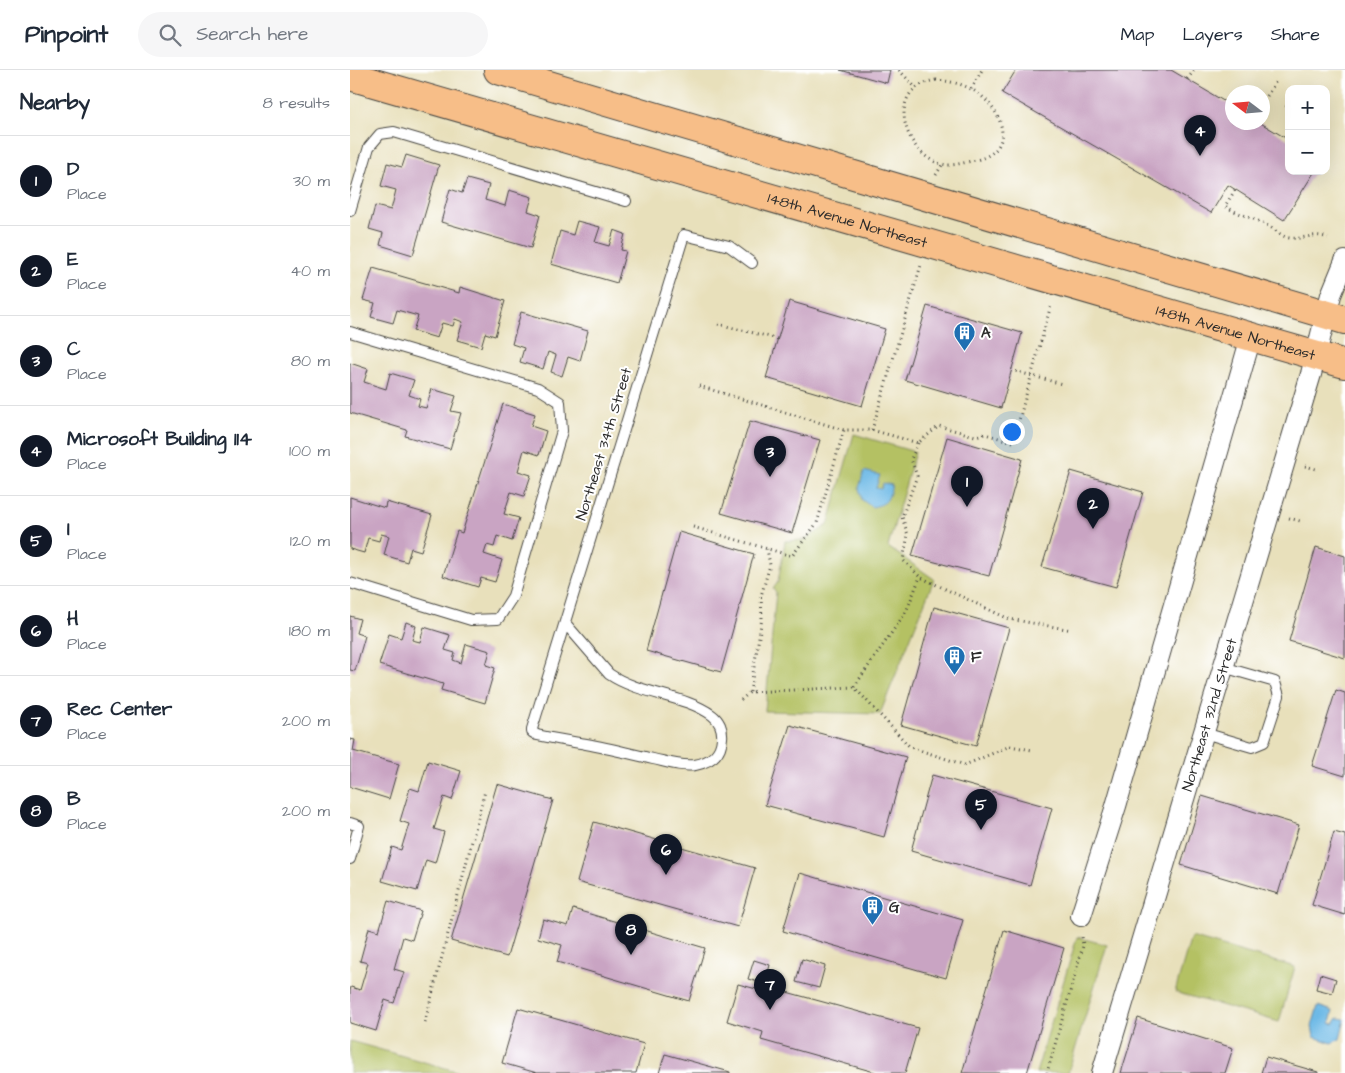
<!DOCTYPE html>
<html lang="en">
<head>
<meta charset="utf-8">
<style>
	body { margin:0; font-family:"Architects Daughter",sans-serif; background:#f6f6f7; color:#1f2937 }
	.controls { position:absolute; right:15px; top:15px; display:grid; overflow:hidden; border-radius:10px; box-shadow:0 5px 20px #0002 }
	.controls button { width:45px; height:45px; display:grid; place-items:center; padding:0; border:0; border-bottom:1px solid #e0e1e3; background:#fff; color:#1f2937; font:25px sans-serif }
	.compass { position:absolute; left:875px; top:15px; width:45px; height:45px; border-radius:50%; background:#fff; box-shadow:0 5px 20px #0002; rotate:286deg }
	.you { position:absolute; left:661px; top:361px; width:18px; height:18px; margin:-12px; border:4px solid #fff; border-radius:50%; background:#1a73e8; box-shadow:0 0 0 8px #1a73e833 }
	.badge { display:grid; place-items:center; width:32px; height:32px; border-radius:50%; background:#111827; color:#fff; font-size:16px; font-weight:700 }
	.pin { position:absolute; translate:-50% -41px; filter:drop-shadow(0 1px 2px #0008) }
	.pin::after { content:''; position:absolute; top:26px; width:18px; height:15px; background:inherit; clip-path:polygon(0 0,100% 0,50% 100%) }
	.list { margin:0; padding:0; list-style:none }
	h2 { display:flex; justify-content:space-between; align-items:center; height:65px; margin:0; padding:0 20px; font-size:21px }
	h2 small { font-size:16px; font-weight:400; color:#747a83 }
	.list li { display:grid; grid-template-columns:32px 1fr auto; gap:15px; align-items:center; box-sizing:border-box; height:90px; padding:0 20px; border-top:1px solid #e0e1e3 }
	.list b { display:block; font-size:19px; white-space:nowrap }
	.list p { margin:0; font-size:16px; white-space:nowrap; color:#747a83 }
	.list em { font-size:16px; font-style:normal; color:#747a83 }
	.icon { flex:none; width:28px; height:28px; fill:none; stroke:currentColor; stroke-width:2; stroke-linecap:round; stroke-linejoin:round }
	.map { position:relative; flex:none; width:995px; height:1003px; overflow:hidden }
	header { display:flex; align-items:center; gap:30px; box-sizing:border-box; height:70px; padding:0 25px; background:#fff; border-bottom:1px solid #e0e1e3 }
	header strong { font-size:24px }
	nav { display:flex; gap:28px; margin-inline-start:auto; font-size:18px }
	.search { width:350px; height:45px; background:#f6f6f7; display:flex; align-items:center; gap:12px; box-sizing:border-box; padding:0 18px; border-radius:28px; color:#747a83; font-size:19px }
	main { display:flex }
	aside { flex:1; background:#fff }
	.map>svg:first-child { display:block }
</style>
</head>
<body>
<header>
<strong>Pinpoint</strong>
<div class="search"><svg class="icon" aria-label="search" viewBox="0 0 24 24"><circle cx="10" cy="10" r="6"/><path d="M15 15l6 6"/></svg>Search here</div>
<nav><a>Map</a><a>Layers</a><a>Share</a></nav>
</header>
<main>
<aside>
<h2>Nearby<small>8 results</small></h2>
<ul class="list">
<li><span class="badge">1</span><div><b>D</b><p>Place</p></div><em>30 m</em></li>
<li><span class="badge">2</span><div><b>E</b><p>Place</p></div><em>40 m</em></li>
<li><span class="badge">3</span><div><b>C</b><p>Place</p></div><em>80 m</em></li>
<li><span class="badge">4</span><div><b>Microsoft Building 114</b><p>Place</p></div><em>100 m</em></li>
<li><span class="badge">5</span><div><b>I</b><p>Place</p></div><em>120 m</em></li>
<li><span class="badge">6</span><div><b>H</b><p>Place</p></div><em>180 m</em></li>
<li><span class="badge">7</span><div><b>Rec Center</b><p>Place</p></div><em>200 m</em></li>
<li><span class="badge">8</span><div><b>B</b><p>Place</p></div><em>200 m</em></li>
</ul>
</aside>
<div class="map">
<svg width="995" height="1003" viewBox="0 0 995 1003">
	<rect width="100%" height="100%" fill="#fff"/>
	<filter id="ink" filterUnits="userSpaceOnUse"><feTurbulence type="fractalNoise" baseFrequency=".02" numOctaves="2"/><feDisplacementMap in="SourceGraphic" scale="10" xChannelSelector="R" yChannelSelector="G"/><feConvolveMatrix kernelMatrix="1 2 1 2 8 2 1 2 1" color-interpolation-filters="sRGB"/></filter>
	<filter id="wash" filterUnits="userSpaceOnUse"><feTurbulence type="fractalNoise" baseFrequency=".0096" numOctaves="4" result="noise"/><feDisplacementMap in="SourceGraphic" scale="20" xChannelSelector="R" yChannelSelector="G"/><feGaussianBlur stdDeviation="1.12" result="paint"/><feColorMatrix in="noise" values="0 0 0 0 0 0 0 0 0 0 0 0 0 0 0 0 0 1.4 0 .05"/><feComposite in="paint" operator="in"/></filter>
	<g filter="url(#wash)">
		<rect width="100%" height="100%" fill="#e8e0bb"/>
		<path fill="#b4c163" stroke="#707647" d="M504 364 565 382 538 477 584 509 530 644 415 641 426 522 423 519 428 512 435 471 454 470 478 455Z
			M727 867 757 875 718 1003H686Z
			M841 867 945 897 929 952 825 922Z
			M0 971 113 1003H0Z"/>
		<path fill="#6db9e6" stroke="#4c7288" d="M514 401 530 405 526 418 531 419 533 413 542 415C538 430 538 434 522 437L512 430 509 418Z
			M968 936 983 941 980 953 984 954 988 948 995 949 990 969 982 973 964 967 962 956Z"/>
		<g id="blocks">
			<path fill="#c9a4c3" d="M490 0H540L537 13Z
				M666 0H821L882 36V52H909L939 70V101H965L934 150 878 115 861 143 652 23Z
				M56 85 89 95 63 185 30 175 33 163 19 159 25 136 41 140 46 120 31 116 37 93 52 97Z
				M117 109 139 115 135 130 155 136 159 120 182 127 178 141 190 145 181 178 91 152 100 119 112 123Z
				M227 151 250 157 245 172 259 176 264 160 275 164 271 180 276 181 267 213 201 194 210 161 223 165Z
				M23 198 109 223 110 217 155 231 145 266 135 263 131 277 107 270 113 252 105 249 103 256 92 253 87 268 63 261 68 246 47 240 43 253 21 247 25 233 13 230Z
				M439 231 535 259 512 336 416 308Z
				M577 236 672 263 651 338 555 310Z
				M171 242 238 261 230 291 218 287 212 306 201 302 206 285 198 282 193 299 170 292 174 278 162 274Z
				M0 293 18 299 14 312 36 319 40 303 64 310 59 325 70 329 68 336 76 338 82 319 106 326 101 341 111 343 100 379 55 366 57 360 0 343Z
				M153 334 185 344 181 356 196 361 189 385 174 380 168 401 181 405 174 426 161 422 154 444 169 448 162 471 147 466 144 477 137 475 134 484 152 490 145 512 131 508 128 517 93 506 107 461 112 463Z
				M400 351 470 370 442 463 371 443Z
				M597 367 672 389 639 506 562 486Z
				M721 401 793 422 766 517 692 497Z
				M0 427 35 438 36 432 82 445 71 481 61 478 57 492 34 485 39 466 31 464 29 471 18 468 14 483 0 479Z
				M329 462 404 484 371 602 296 581Z
				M966 477 995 486V588L939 571Z
				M584 537 659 558 626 676 551 655Z
				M0 546 10 549 6 563 15 566 5 601 0 600Z
				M56 552 66 556 62 570 70 572 74 557 100 565 95 580 105 583 103 590 111 593 116 574 140 581 136 595 145 598 135 633 91 620 93 614 29 595 39 564 51 568Z
				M986 620 995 623V706L962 696Z
				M440 655 556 687 534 767 415 735Z
				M0 669 5 670 3 681 49 694 39 729 0 717Z
				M78 691 111 701 102 730 94 727 84 759 94 762 85 793 76 790 67 821 32 811 42 777 51 780 59 754 50 751 60 718 69 721Z
				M582 705 702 738 680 815 561 781Z
				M147 714 203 730 157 887 101 871Z
				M852 726 949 755 928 824 831 795Z
				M244 752 405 798 388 857 227 812Z
				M984 762 995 765V845L962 835Z
				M450 803 613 850 596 908 433 861Z
				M38 831 71 841 62 870 53 867 44 899 54 902 44 933 35 930 26 961 0 953V921L1 917 10 920 18 893 10 891 19 858 29 861Z
				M223 839 355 878 339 931 207 892 212 875 188 868 193 849 218 856Z
				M654 860 714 878 677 1003H612Z
				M452 889 475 896 469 918 446 912Z
				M404 890 420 895 415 914 398 909Z
				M970 904 986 909 982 923 966 919Z
				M388 914 421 923 422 918 568 958 555 1003H528L411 970 413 962 377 951Z
				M168 938 294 974 286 1003H187L152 993Z
				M788 948 883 978 875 1003H771Z
				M315 984 380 1002V1003H309Z
				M916 987 968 1002V1003H911Z"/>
		</g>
	</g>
	<g filter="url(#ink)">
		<use href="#blocks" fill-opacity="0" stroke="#474641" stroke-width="1"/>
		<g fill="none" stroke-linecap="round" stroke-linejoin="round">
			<defs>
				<path id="service" d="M0 141 19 77 30 64 44 62 276 131
					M0 262 188 318 210 332 212 361 163 526 148 549 121 550 0 513
					M215 553 259 604C290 625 333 624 362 645 369 650 373 659 372 668 371 684 360 692 345 695 331 697 317 692 303 689 281 684 259 678 236 674 220 671 204 669 187 665L182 662V659L334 165 379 176 402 193
					M854 663 902 677 914 672 929 626 925 612 873 597
					M0 753 9 756 0 789"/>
				<g id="minor">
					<path d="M731 846 766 736 901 267"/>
					<path id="s1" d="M752 1003 961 304 981 225 995 191"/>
				</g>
				<g id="primary">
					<path d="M148 0 995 250"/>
					<path id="s2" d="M0 6 995 294"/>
				</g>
			</defs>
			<use href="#service" stroke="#474641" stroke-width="12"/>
			<use href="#minor" stroke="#474641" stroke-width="22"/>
			<use href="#primary" stroke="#474641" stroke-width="30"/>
			<path stroke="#474641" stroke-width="3" stroke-dasharray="1 4" stroke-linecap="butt" d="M549 0 566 18
				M837 9 845 0
				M586 10C598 11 609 13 619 18 650 33 671 79 626 90 616 92 601 97 592 94 565 89 543 47 560 24 567 15 575 12 586 10Z
				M621 19 632 0
				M917 26 926 11
				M936 37 939 32
				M586 105 592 95
				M885 120 875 136C889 145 905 148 920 157 927 161 932 167 940 168 955 170 963 162 978 168
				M368 254 428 269
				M661 300 712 314
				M349 316 494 360H522L568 373 589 356 625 366 635 364 663 372 701 235
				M522 360 571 195
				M568 373 561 389 567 406 552 447 558 465 553 490 570 507 659 549 722 560
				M955 396 966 399
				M939 448 950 451
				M343 457 442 486 467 453 494 360
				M504 617 556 542 570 507
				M400 622 412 548 411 526 420 495 417 479
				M391 630 400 622 504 617 560 677 615 695 660 676 682 680
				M75 952 135 721
				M697 1003 733 876 732 866"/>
			<use href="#service" stroke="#fff" stroke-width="10"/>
			<use href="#minor" stroke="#fff" stroke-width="20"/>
			<use href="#primary" stroke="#f7be88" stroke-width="28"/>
		</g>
	</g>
	<defs>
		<symbol id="building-pin" viewBox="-11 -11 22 30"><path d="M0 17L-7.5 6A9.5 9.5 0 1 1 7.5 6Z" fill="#1f6fb2" stroke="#fff"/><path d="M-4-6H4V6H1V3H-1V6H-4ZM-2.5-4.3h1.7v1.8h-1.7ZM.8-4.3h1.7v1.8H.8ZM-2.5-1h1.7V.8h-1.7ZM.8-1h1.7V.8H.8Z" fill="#fff"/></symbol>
	</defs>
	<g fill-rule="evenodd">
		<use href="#building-pin" x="602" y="250" width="25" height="34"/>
		<use href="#building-pin" x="592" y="574" width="25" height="34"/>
		<use href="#building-pin" x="510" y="824" width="25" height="34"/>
	</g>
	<g text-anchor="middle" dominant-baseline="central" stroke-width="4" stroke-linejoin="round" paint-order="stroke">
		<g font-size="15" fill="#2b2b2b" stroke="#fff">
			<text stroke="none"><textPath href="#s2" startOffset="518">148th Avenue Northeast</textPath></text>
			<text stroke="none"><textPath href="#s2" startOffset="922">148th Avenue Northeast</textPath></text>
			<text transform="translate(254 374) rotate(-73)">Northeast 34th Street</text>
			<text stroke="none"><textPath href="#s1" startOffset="374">Northeast 32nd Street</textPath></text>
		</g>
		<g font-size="15" font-weight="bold" fill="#2b2b2b" stroke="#fff" text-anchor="start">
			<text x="631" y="263">A</text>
			<text x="621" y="587">F</text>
			<text x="539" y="837">G</text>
		</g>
	</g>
</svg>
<div class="controls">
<button>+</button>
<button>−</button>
</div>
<svg class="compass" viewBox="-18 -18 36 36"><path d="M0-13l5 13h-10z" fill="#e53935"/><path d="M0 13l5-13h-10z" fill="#747a83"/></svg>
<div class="you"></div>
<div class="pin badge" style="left:617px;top:437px">1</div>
<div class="pin badge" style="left:743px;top:459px">2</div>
<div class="pin badge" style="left:420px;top:407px">3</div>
<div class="pin badge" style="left:850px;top:86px">4</div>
<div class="pin badge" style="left:631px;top:760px">5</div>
<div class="pin badge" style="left:316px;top:805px">6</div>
<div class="pin badge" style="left:420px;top:940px">7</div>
<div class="pin badge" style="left:281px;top:885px">8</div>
</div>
</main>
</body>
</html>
